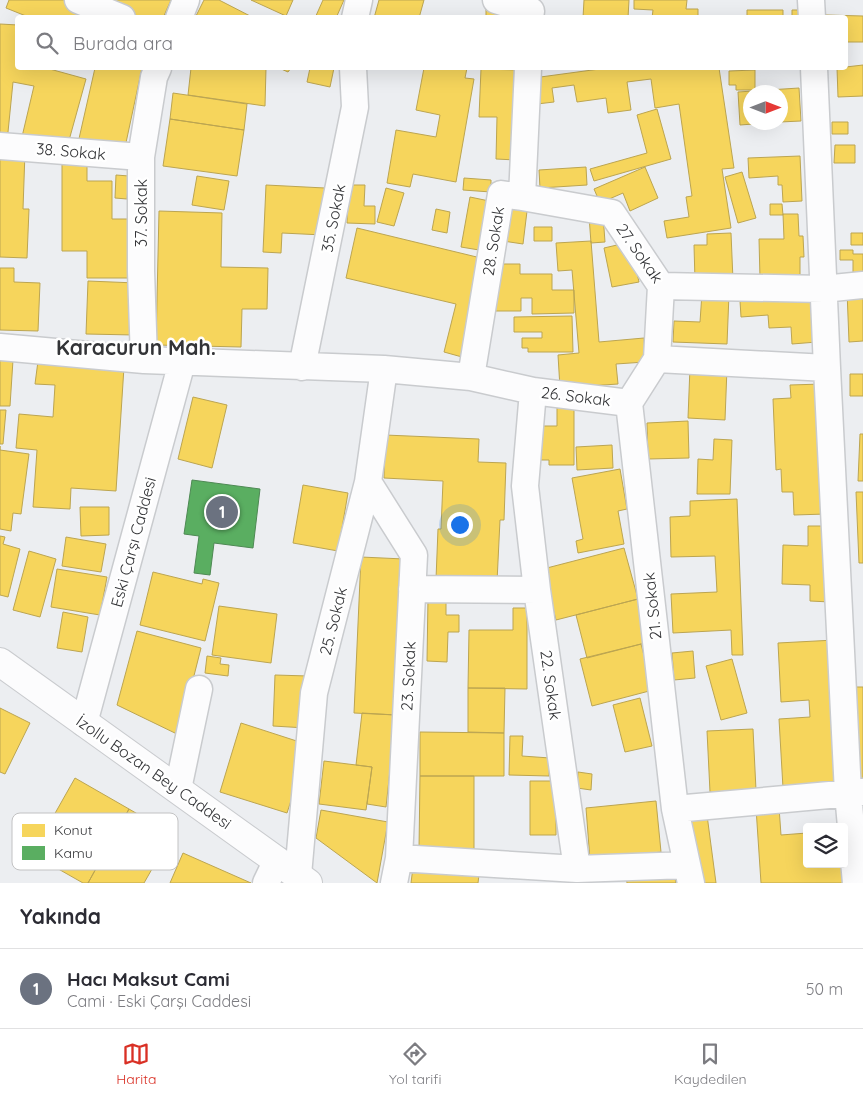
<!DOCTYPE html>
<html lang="tr">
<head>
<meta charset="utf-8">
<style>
	body { margin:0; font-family:Quicksand,sans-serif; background:#f2f2f3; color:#2b2b33 }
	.controls { position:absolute; right:15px; bottom:15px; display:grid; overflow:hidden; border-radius:5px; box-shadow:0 5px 20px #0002 }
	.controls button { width:45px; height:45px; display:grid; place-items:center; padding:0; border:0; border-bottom:1px solid #e1e1e2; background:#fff; color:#2b2b33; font:25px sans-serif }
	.compass { position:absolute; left:743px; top:85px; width:45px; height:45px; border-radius:50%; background:#fff; box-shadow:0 5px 20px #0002; rotate:90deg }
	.you { position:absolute; left:459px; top:524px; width:18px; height:18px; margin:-12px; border:4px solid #fff; border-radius:50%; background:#1a73e8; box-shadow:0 0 0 8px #1a73e833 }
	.badge { display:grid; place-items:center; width:32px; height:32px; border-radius:50%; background:#d93025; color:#fff; font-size:16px; font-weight:700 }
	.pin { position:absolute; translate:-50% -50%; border:2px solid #fff; box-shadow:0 1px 5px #0006 }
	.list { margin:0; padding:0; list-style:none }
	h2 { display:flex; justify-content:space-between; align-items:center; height:65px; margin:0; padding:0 20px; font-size:21px }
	h2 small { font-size:16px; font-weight:400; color:#7c7c81 }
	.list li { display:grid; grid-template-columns:32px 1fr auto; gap:15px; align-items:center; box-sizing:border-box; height:80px; padding:0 20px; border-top:1px solid #e1e1e2 }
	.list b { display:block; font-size:19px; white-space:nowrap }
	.list p { margin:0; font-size:16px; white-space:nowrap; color:#7c7c81 }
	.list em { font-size:16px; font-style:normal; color:#7c7c81 }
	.icon { flex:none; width:28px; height:28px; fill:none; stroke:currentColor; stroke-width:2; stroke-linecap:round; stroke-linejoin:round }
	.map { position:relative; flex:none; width:863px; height:883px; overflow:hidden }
	.search { position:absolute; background:#fff; box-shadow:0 5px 20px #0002; left:15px; right:15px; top:15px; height:55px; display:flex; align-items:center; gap:12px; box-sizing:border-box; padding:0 18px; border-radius:5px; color:#7c7c81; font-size:19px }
	.sheet { height:145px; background:#fff }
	nav { display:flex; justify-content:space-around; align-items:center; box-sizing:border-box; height:70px; border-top:1px solid #e1e1e2; background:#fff; font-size:14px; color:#7c7c81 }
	nav a { display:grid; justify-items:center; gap:2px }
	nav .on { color:#d93025 }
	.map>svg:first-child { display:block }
</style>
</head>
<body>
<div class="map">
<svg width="863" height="883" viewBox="0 0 863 883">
	<rect width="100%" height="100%" fill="#eceef1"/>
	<path fill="#f6d55c" stroke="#bca551" d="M9 0H67L81 5 76 18H31L6 8Z
		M104 0H171L163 18H139Z
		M204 0H219L254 18H195Z
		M251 0H293L286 16Z
		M323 0H344L336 18H315Z
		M379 0H424L419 18H374Z
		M584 0H629L628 18H583Z
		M634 0H687L686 9H698V18H652L653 10 634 9Z
		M486 9 521 18H486Z
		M747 10H783V18H747Z
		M792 10H803V18H792Z
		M825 15 863 16V42H846V18H825Z
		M0 24 18 25V68H46L86 79 68 144 21 141 34 86 13 82 7 142H0Z
		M863 65V96L838 97 837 68Z
		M95 68H142L124 152 78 143Z
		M191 68H266L265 106 188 95Z
		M279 68H291L288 72Z
		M310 68H334L330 87 307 82Z
		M422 68H467L465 78 474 79 456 182 413 174 410 187 387 183 396 130 436 137 440 115 416 110 424 68Z
		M607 68H719L734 168 722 169 731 228 667 238 664 221 689 217 686 197 692 196 679 104 655 108 651 79 627 82 631 110 608 113 606 98 577 102 574 85 552 88 554 102 537 104 533 78Z
		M481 69 519 70 516 160 496 159 497 117H479Z
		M755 70V90H736V85H729V71Z
		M799 88 801 121 780 122V92H750V122H780L740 125 738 92Z
		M173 93 247 104 244 130 170 119Z
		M657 109 671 159 594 181 590 169 647 153 637 115Z
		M170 119 244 130 237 176 163 166Z
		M832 122H848V134H832Z
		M835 145H855V163H834Z
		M0 151 25 152 23 209H29L27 258 0 257Z
		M62 155H87V181H112V219H138V278H87V251H62Z
		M800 156 802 201 783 202 782 185H778V176L749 178 748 158Z
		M586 167 587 185 540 188 539 170Z
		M645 167 658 198 630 211 623 193 600 203 594 189Z
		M742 172 756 218 738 223 725 177Z
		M116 175 129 176 127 199 115 198Z
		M197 176 229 181 224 210 192 205Z
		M464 178 491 180V192L463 190Z
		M266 185 325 188 323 235 282 233 281 253 263 252Z
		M348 185H365L364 206H375V224L347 223Z
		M386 188 404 193 394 226 377 222Z
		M470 197 494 202 485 251 461 247Z
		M509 200 528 203 523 244 503 241Z
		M770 204H782L783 215H770Z
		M436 209 450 212 447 233 432 230Z
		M159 211 222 213 221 267 268 268 267 309H242L241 347 156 345Z
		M783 214H798L799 236H803L804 257H800V277L760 278 759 239H784Z
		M603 215 605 242 591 243 589 216Z
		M534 227H552V241H534Z
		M357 228 485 259 462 357 444 352 456 304 346 278Z
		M731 233 733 280 695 281 694 245H707V234Z
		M851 233H863V245H851Z
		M591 241 599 342 644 338 645 362 616 364 618 384 560 388 558 355 579 353 572 270 558 271 556 243Z
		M630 242 639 282 612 287 604 248Z
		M840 250H853V254H863V273H853V260H840Z
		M494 264H520V274H552V290H574V313L532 314V298H521V311H495Z
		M0 268H14V282L40 283 38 331 0 330Z
		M88 281 136 283 134 335 86 334Z
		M863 290V341L849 342 847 291Z
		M702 293 729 294 727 344 673 342 674 321 700 322Z
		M815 297 817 342 792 344 791 327 769 328 768 315 741 317 740 301Z
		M572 316 573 352H528V348H522V338H542V332H514V317Z
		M0 360H13L10 406H0Z
		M38 361 124 367 116 491 71 488 70 509 33 507 37 450 16 448 19 414 53 417 55 385 35 384Z
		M690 367 727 368 725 420 688 418Z
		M850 374H863V396H850Z
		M822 384 826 514 794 515 793 492H782L781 469 776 470 773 399 791 398 790 385Z
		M193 397 227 405 212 468 178 459Z
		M557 407 574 408V465H549V460H534V426H557Z
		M0 410H6L3 444H0Z
		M688 421 689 458 648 459 647 423Z
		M860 434H863V481H858Z
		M385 435 479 439 478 462 506 463 504 520H500L497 582 436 579 438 529H441L443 481 384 478Z
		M714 439 732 440 730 494H697L698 459 713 460Z
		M612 445 613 468 577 470 576 447Z
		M0 446V450L29 454 21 514 13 513 11 531 0 529Z
		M620 469 627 509 618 511 624 544 578 553 576 541 583 539 572 478Z
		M303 485 348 493 338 551 293 543Z
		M856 492H863V563H859Z
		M737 499 743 655H732L731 630 673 633 671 594 717 592 715 556 671 557 670 517 690 516V501Z
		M80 507H109V535L81 536Z
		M808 526H833L830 602 810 601V585L782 584 783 545 808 546Z
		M0 536 5 537 3 544 20 549 8 597 0 595Z
		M66 537 106 544 101 572 62 566Z
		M624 548 638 599 556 620 543 569Z
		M29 551 56 559 40 617 13 610Z
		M361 557 404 559 396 715 354 713Z
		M57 569 107 577 100 615 51 607Z
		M153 572 202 584 203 579 219 583 205 641 140 625Z
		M428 598 446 599V615H459V632H448L447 662 427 661Z
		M638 599 649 642 587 658 576 615Z
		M219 606 277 614 271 663 212 655Z
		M513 608H527V689L468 688 469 630H513Z
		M63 612 88 617 82 652 57 648Z
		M137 631 201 648 179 735 117 705Z
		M835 640 843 784 783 788 779 719 810 717 809 700 781 702 778 643Z
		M641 644 653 690 592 706 580 659Z
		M693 651 695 678 674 680 672 653Z
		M207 656 221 658 220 664 229 665 228 676 205 673Z
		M732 659 747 713 721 720 706 666Z
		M275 675 308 676 306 728 273 726Z
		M855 687H863V781H858Z
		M468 688H505L504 733 468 732Z
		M640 698 652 746 625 752 613 705Z
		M0 708 30 723 5 774 0 772Z
		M362 713 396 715 386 807 367 804 372 767 356 765Z
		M241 723 309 745 287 813 220 792Z
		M753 729 756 790 710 792 707 731Z
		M420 732 504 733V776H420Z
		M510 736H523L522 756 550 758 549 776 509 775Z
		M324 761 372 767 366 810 319 804Z
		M578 772 592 774 591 790 577 788Z
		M420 776H474V850L419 849Z
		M75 778 129 809 88 883H83L32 854Z
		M530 781H556V835H530Z
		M656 801 661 852 590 860 586 808Z
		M779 807 781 835 807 833V864H844L849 883H761L756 808Z
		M129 809 172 834 144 883H88Z
		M321 810 388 822 377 883 316 838Z
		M707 815 716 883H698L688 818Z
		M183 853 251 883H170Z
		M413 867 479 875 478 883H411Z
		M674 874 676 883H627L626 876Z"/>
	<path fill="#5aae61" stroke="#4e8954" d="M192 480 260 489 253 548 214 543 210 575 194 573 199 536 184 534Z"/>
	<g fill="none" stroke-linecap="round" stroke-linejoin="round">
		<defs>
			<path id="street" d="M78 0 122 18
				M496 0 531 11 530 18
				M811 0 812 18
				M179 18 186 0
				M355 18 359 0
				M814 68 827 368 848 793 856 883
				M0 146 141 157
				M522 197 612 213 661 286 823 289 863 285
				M0 347 144 360 384 369 471 377 533 391 629 403 657 359 827 368
				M657 359 661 286
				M144 360 141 271V157L154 77 158 68
				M302 367 355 107 353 68
				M471 377 501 194 522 197 528 68
				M533 391 525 486 537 590 577 869 687 865
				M629 403 675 809
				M368 482 414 555 399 858 394 883
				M412 589 537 590
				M84 723 182 362
				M178 789 199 689
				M399 858 577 869
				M298 875 314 693 368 482 384 369
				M266 883 277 860
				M691 883 675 809 863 792"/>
			<path id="secondary" d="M0 662 308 883"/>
		</defs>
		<use href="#street" stroke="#c9cbce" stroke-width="29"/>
		<use href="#secondary" stroke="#c9cbce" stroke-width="30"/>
		<use href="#street" stroke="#fcfcfd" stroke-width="26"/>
		<use href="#secondary" stroke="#fcfcfd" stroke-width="28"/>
	</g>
	<g text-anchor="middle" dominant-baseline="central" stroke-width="5" stroke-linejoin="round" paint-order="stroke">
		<g font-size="16" fill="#333437" stroke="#fff">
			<text transform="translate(71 151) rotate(5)">38. Sokak</text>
			<text transform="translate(141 213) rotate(-90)">37. Sokak</text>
			<text transform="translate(333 218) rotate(-79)">35. Sokak</text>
			<text transform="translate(493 241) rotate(-81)">28. Sokak</text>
			<text transform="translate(640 253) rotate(55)">27. Sokak</text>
			<text transform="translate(576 396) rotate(7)">26. Sokak</text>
			<text transform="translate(133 542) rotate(-75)">Eski Çarşı Caddesi</text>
			<text transform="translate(652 606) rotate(-96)">21. Sokak</text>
			<text transform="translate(333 621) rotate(-76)">25. Sokak</text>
			<text transform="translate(408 676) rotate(-87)">23. Sokak</text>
			<text transform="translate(551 685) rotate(82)">22. Sokak</text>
			<text transform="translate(154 772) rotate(35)">İzollu Bozan Bey Caddesi</text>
		</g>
		<g font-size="21" font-weight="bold" fill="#333437" stroke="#fff">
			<text x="136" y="347">Karacurun Mah.</text>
		</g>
	</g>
	<rect x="12" y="813" width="166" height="57" rx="8" fill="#fff" stroke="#c2c2c3" stroke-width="1"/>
	<rect x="22" y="824" width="23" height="13" fill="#f6d55c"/>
	<rect x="22" y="846" width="23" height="14" fill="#5aae61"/>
	<g font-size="14" fill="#333437">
		<text x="54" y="835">Konut</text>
		<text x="54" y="858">Kamu</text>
	</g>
</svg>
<div class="controls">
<button><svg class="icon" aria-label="layers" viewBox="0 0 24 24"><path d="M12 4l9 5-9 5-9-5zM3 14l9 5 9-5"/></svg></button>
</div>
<svg class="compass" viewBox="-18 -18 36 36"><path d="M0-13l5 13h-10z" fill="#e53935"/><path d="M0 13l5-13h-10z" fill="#7c7c81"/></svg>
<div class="you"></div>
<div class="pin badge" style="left:222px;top:512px;background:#6b7280">1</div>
<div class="search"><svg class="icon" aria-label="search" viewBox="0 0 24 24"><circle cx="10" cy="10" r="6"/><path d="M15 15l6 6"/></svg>Burada ara</div>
</div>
<section class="sheet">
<h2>Yakında<small></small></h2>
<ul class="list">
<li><span class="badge" style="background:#6b7280">1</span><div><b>Hacı Maksut Cami</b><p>Cami · Eski Çarşı Caddesi</p></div><em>50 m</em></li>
</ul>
</section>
<nav>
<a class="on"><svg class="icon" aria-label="map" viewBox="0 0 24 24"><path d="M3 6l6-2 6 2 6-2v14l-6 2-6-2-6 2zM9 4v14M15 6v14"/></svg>Harita</a>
<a><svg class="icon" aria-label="directions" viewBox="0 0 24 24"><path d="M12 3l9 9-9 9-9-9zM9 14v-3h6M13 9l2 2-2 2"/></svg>Yol tarifi</a>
<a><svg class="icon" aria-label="saved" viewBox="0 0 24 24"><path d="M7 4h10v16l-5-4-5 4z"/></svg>Kaydedilen</a>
</nav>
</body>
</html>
